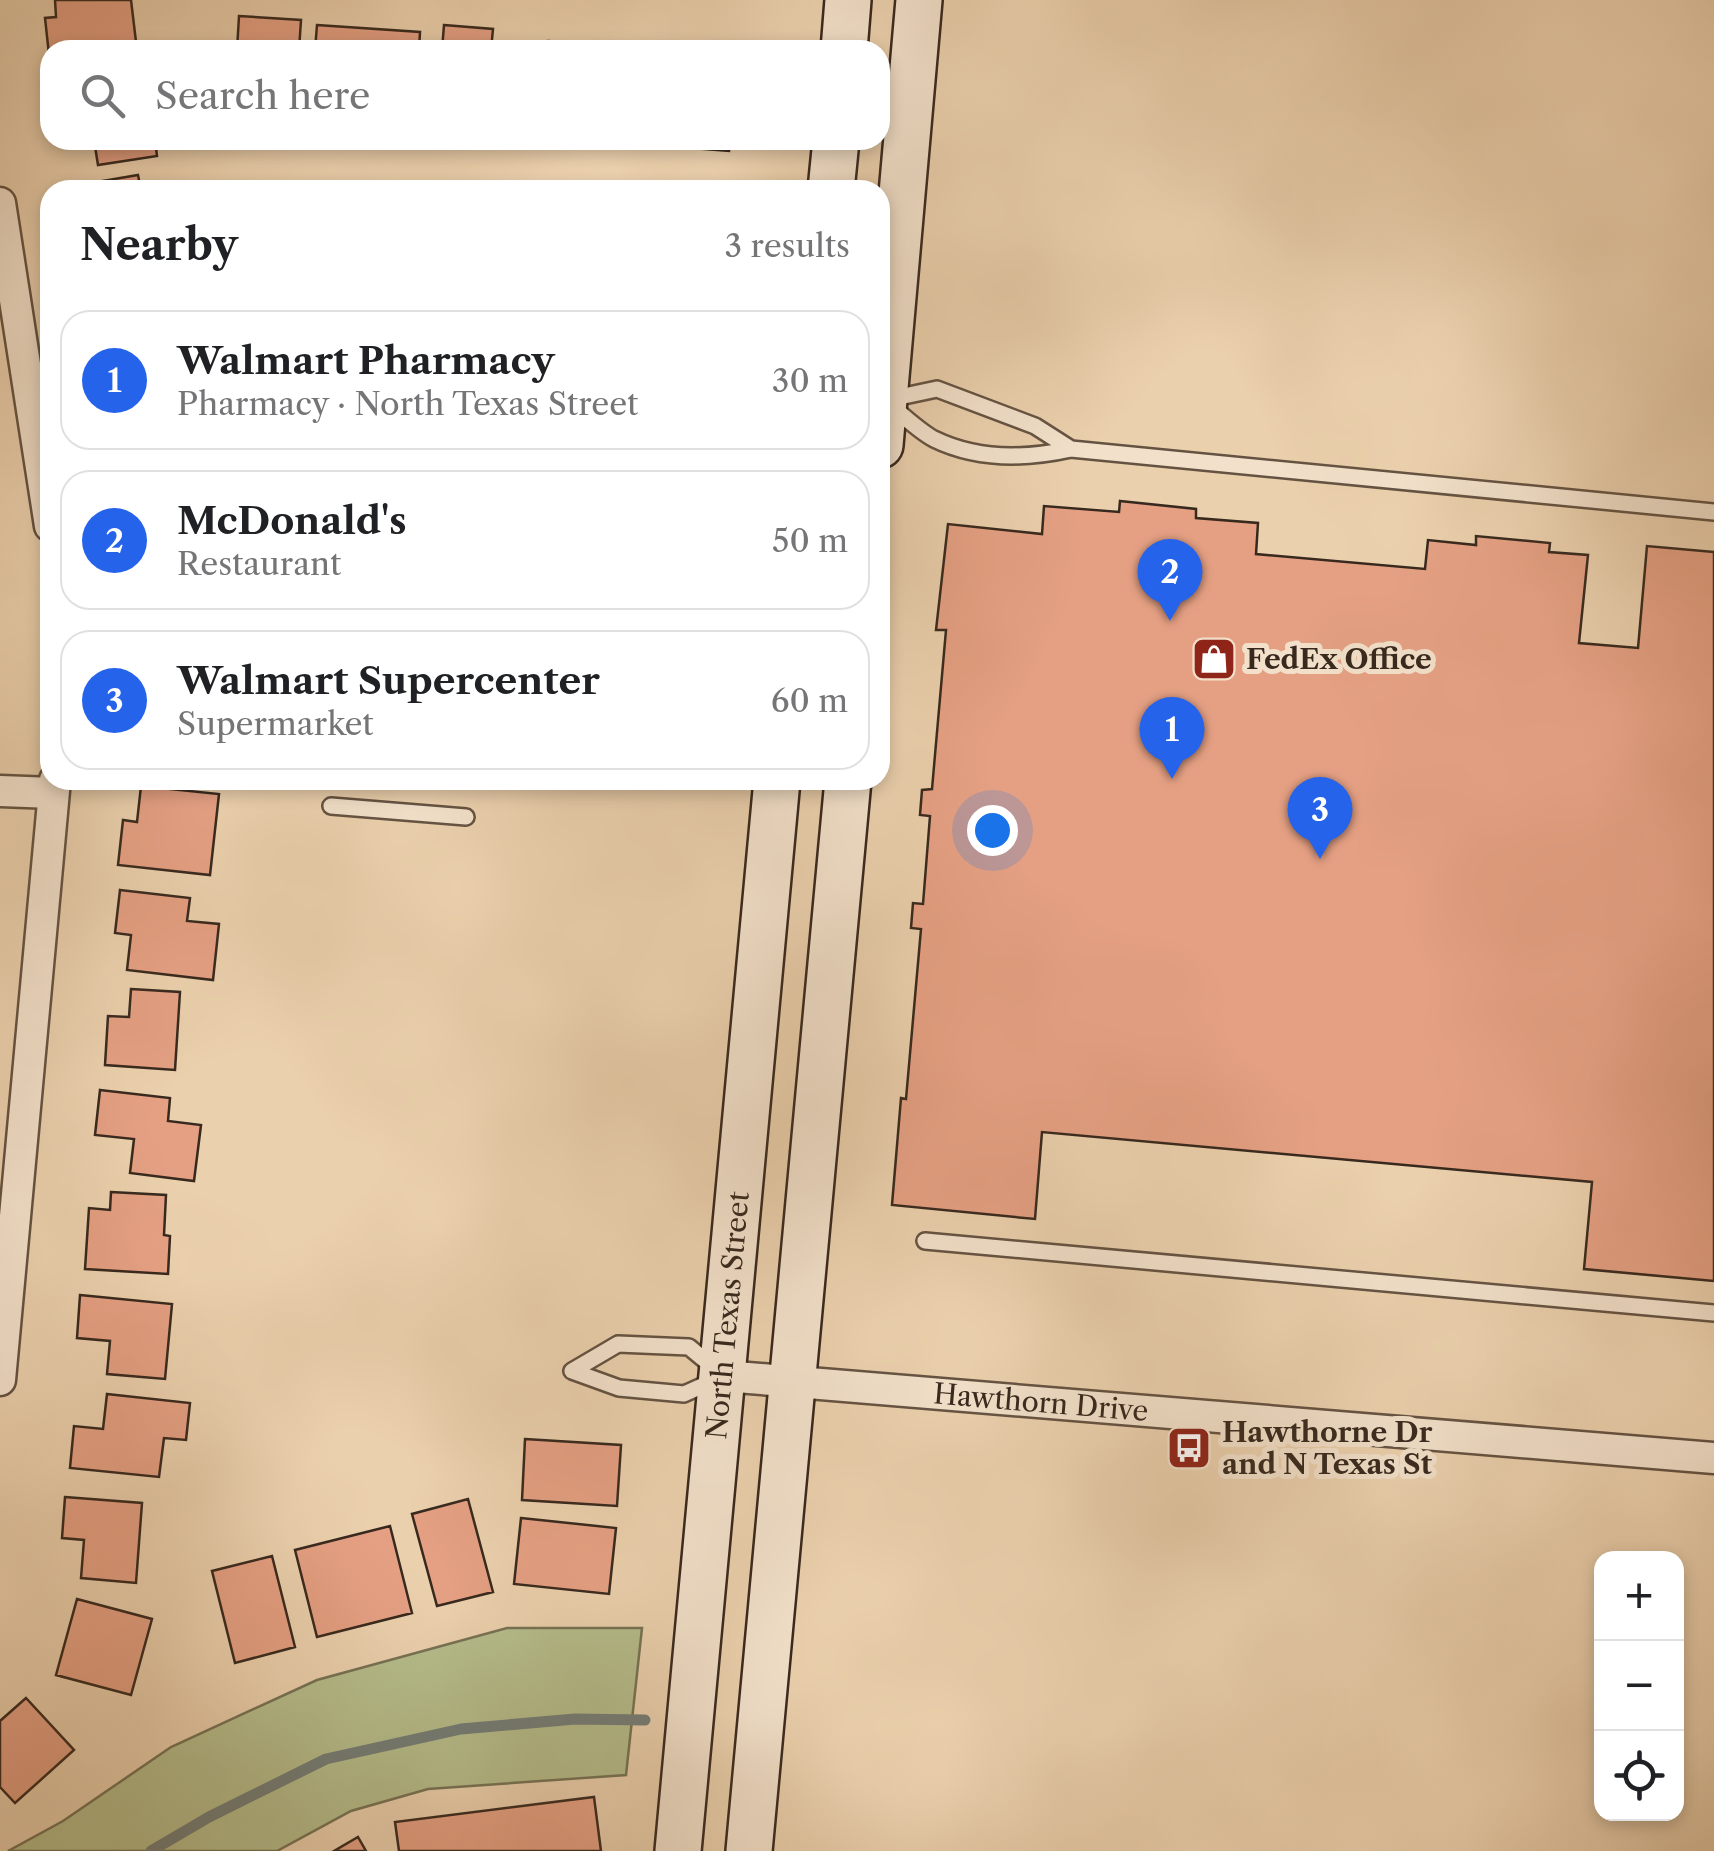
<!DOCTYPE html>
<html lang="en">
<head>
<meta charset="utf-8">
<style>
	body { margin:0; font-family:"Libre Caslon Text",serif; background:#f2f2f2; color:#202124 }
	.controls { position:absolute; right:30px; bottom:30px; display:grid; overflow:hidden; border-radius:20px; box-shadow:0 5px 15px #0003 }
	.controls button { width:90px; height:90px; display:grid; place-items:center; padding:0; border:0; border-bottom:2px solid #e0e0e0; background:#fff; color:#202124; font:50px sans-serif }
	.you { position:absolute; left:992px; top:830px; width:35px; height:35px; margin:-25px; border:8px solid #fff; border-radius:50%; background:#1a73e8; box-shadow:0 0 0 15px #1a73e833 }
	.badge { display:grid; place-items:center; width:65px; height:65px; border-radius:50%; background:#2563eb; color:#fff; font-size:32px; font-weight:700 }
	.pin { position:absolute; translate:-50% -82px; filter:drop-shadow(0 2px 5px #0008) }
	.pin::after { content:''; position:absolute; top:52px; width:35px; height:30px; background:inherit; clip-path:polygon(0 0,100% 0,50% 100%) }
	.list { margin:0; padding:0; list-style:none }
	h2 { display:flex; justify-content:space-between; align-items:center; height:130px; margin:0; padding:0 40px; font-size:42px }
	h2 small { font-size:32px; font-weight:400; color:#757577 }
	.list li { display:grid; grid-template-columns:65px 1fr auto; gap:30px; align-items:center; box-sizing:border-box; height:140px; margin:0 20px 20px; padding:0 20px; border:2px solid #e0e0e0; border-radius:30px }
	.list b { display:block; font-size:38px; white-space:nowrap }
	.list p { margin:0; font-size:32px; white-space:nowrap; color:#757577 }
	.list em { font-size:32px; font-style:normal; color:#757577 }
	.icon { flex:none; width:55px; height:55px; fill:none; stroke:currentColor; stroke-width:2; stroke-linecap:round; stroke-linejoin:round }
	.map { position:relative; flex:none; width:1714px; height:1851px; overflow:hidden }
	.search { position:absolute; background:#fff; box-shadow:0 5px 15px #0003; left:40px; top:40px; width:850px; height:110px; display:flex; align-items:center; gap:25px; box-sizing:border-box; padding:0 35px; border-radius:30px; color:#757577; font-size:38px }
	.panel { position:absolute; background:#fff; box-shadow:0 5px 15px #0003; left:40px; top:180px; width:850px; height:610px; border-radius:30px }
	.map>svg:first-child { display:block }
</style>
</head>
<body>
<div class="map">
<svg width="1714" height="1851" viewBox="0 0 1714 1851">
	<rect width="100%" height="100%" fill="#ebd0ad"/>
	<filter id="stains"><feTurbulence type="fractalNoise" baseFrequency=".002" numOctaves="4"/><feColorMatrix values="0 0 0 0 .2 0 0 0 0 .09 0 0 0 0 .02 0 0 0 .5 -.17"/></filter>
	<radialGradient id="worn" r=".72"><stop offset=".6" stop-color="#630" stop-opacity="0"/><stop offset="1" stop-color="#630" stop-opacity=".3"/></radialGradient>
	<path fill="#b5bc8b" stroke="#767254" stroke-width="2.5" d="M507 1628H642L626 1775 428 1789 351 1811 277 1851H8L63 1821 171 1747 317 1680Z"/>
	<g fill="none" stroke-linecap="round" stroke-linejoin="round">
		<path stroke="#737d77" stroke-width="11" d="M151 1851 209 1817 326 1759 461 1729 575 1719 645 1720"/>
	</g>
	<path fill="#e5a083" stroke="#38291e" stroke-width="2.5" d="M55 0H131L137 50H50V64L45 18 56 17Z
		M239 16 301 20 299 50H237Z
		M317 25 420 32 419 50H315Z
		M444 25 493 29 491 50H442Z
		M548 41 648 48V50H547Z
		M94 140H155L157 156 98 165Z
		M667 140H730L729 151 666 146Z
		M138 175 141 190H86L85 184Z
		M1120 501 1196 509V518L1258 523 1256 554 1425 569 1428 540 1476 545V536L1550 543 1549 552 1588 555 1579 643 1638 648 1647 546 1714 552V1281L1584 1269 1592 1182 1042 1132 1035 1219 892 1205 901 1098 906 1099 921 929 911 928 913 903 923 904 930 816 920 815 922 790 932 789 946 630H936L948 524 1042 534 1044 506 1119 512Z
		M141 786 219 794 210 875 118 865 123 820 137 822Z
		M120 890 190 898 187 921 219 924 213 980 127 970 131 935 115 933Z
		M131 989 180 992 175 1070 105 1065 108 1016 129 1017Z
		M100 1090 170 1098 168 1121 201 1125 194 1181 130 1173 134 1139 95 1135Z
		M111 1192 166 1195 164 1235 170 1236 168 1274 85 1269 89 1208 110 1210Z
		M80 1295 172 1304 165 1379 107 1374 110 1341 77 1338Z
		M107 1394 190 1403 186 1440 164 1438 159 1477 70 1468 74 1426 103 1429Z
		M525 1439 621 1445 617 1506 522 1500Z
		M65 1497 142 1503 136 1583 81 1578 84 1540 62 1538Z
		M468 1499 493 1592 437 1606 412 1514Z
		M521 1518 616 1528 609 1594 514 1584Z
		M390 1526 412 1613 317 1637 295 1550Z
		M272 1556 295 1647 235 1663 212 1571Z
		M77 1599 152 1619 131 1695 56 1675Z
		M26 1698 74 1750 15 1803 0 1787V1721Z
		M594 1797 601 1851H399L395 1822Z
		M358 1837 366 1851H334Z"/>
	<g fill="none" stroke-linecap="round" stroke-linejoin="round">
		<defs>
			<path id="lane" d="M890 399 937 389 1035 426 1071 449
				M891 406C904 416 919 431 934 439 977 460 1026 459 1071 449L1714 512
				M331 806 466 817
				M925 1241 1714 1313
				M618 1344 689 1347 724 1376 684 1394 619 1388 572 1371Z"/>
			<g id="street">
				<path d="M0 203 50 526"/>
				<path d="M0 791 53 793"/>
				<path id="s1" d="M724 1376 1714 1458"/>
				<path d="M0 1380 55 780"/>
			</g>
			<g id="secondary">
				<path d="M844 50 848 0"/>
				<path d="M831 190 836 140"/>
				<path d="M880 445 919 0"/>
				<path id="s2" d="M678 1851 777 780"/>
				<path d="M749 1851 848 780"/>
			</g>
		</defs>
		<use href="#lane" stroke="#655342" stroke-width="20"/>
		<use href="#street" stroke="#655342" stroke-width="35"/>
		<use href="#secondary" stroke="#38291e" stroke-width="50"/>
		<use href="#lane" stroke="#f2e0ca" stroke-width="15"/>
		<use href="#street" stroke="#f2e0ca" stroke-width="30"/>
		<use href="#secondary" stroke="#f2e0ca" stroke-width="45"/>
	</g>
	<defs>
		<symbol id="shop-square" viewBox="-11 -11 22 22"><rect x="-9" y="-9" width="18" height="18" rx="4" fill="#8f2418" stroke="#f2e0ca"/><path d="M-5-2.5h2.3a2.7 3.5 0 0 1 5.4 0H5L5.5 6h-11ZM-1.5-2.5h3a1.5 2.3 0 0 0-3 0Z" fill="#fff"/></symbol>
		<symbol id="bus-square" viewBox="-11 -11 22 22"><rect x="-9" y="-9" width="18" height="18" rx="4" fill="#8f2418" stroke="#f2e0ca"/><path d="M-5-6H5V4H4V6H2V4H-2V6H-4V4H-5ZM-3.5-4V0h7V-4ZM-3.5 1.2v1.5H-2V1.2ZM2 1.2v1.5H3.5V1.2Z" fill="#fff"/></symbol>
	</defs>
	<g fill-rule="evenodd">
		<use href="#shop-square" x="1189" y="634" width="50" height="50"/>
		<use href="#bus-square" x="1164" y="1423" width="50" height="50"/>
	</g>
	<g text-anchor="middle" dominant-baseline="central" stroke-width="10" stroke-linejoin="round" paint-order="stroke">
		<g font-size="28" font-weight="bold" fill="#38291e" stroke="#f2e0ca" text-anchor="start">
			<text x="1246" y="659">FedEx Office</text>
			<text x="1222" y="1432">Hawthorne Dr<tspan x="1222" dy="32">and N Texas St</tspan></text>
		</g>
		<g font-size="28" fill="#38291e" stroke="#f2e0ca">
			<text stroke="none"><textPath href="#s2" startOffset="538">North Texas Street</textPath></text>
			<text stroke="none"><textPath href="#s1" startOffset="318">Hawthorn Drive</textPath></text>
		</g>
	</g>
	<rect width="100%" height="100%" filter="url(#stains)"/>
	<rect width="100%" height="100%" fill="url(#worn)"/>
</svg>
<div class="controls">
<button>+</button>
<button>−</button>
<button><svg class="icon" aria-label="locate" viewBox="0 0 24 24"><circle cx="12" cy="12" r="6"/><path d="M12 2v4M12 18v4M2 12h4M18 12h4"/></svg></button>
</div>
<div class="you"></div>
<div class="pin badge" style="left:1172px;top:779px">1</div>
<div class="pin badge" style="left:1170px;top:621px">2</div>
<div class="pin badge" style="left:1320px;top:859px">3</div>
<div class="search"><svg class="icon" aria-label="search" viewBox="0 0 24 24"><circle cx="10" cy="10" r="6"/><path d="M15 15l6 6"/></svg>Search here</div>
<section class="panel">
<h2>Nearby<small>3 results</small></h2>
<ul class="list">
<li><span class="badge">1</span><div><b>Walmart Pharmacy</b><p>Pharmacy · North Texas Street</p></div><em>30 m</em></li>
<li><span class="badge">2</span><div><b>McDonald's</b><p>Restaurant</p></div><em>50 m</em></li>
<li><span class="badge">3</span><div><b>Walmart Supercenter</b><p>Supermarket</p></div><em>60 m</em></li>
</ul>
</section>
</div>
</body>
</html>
